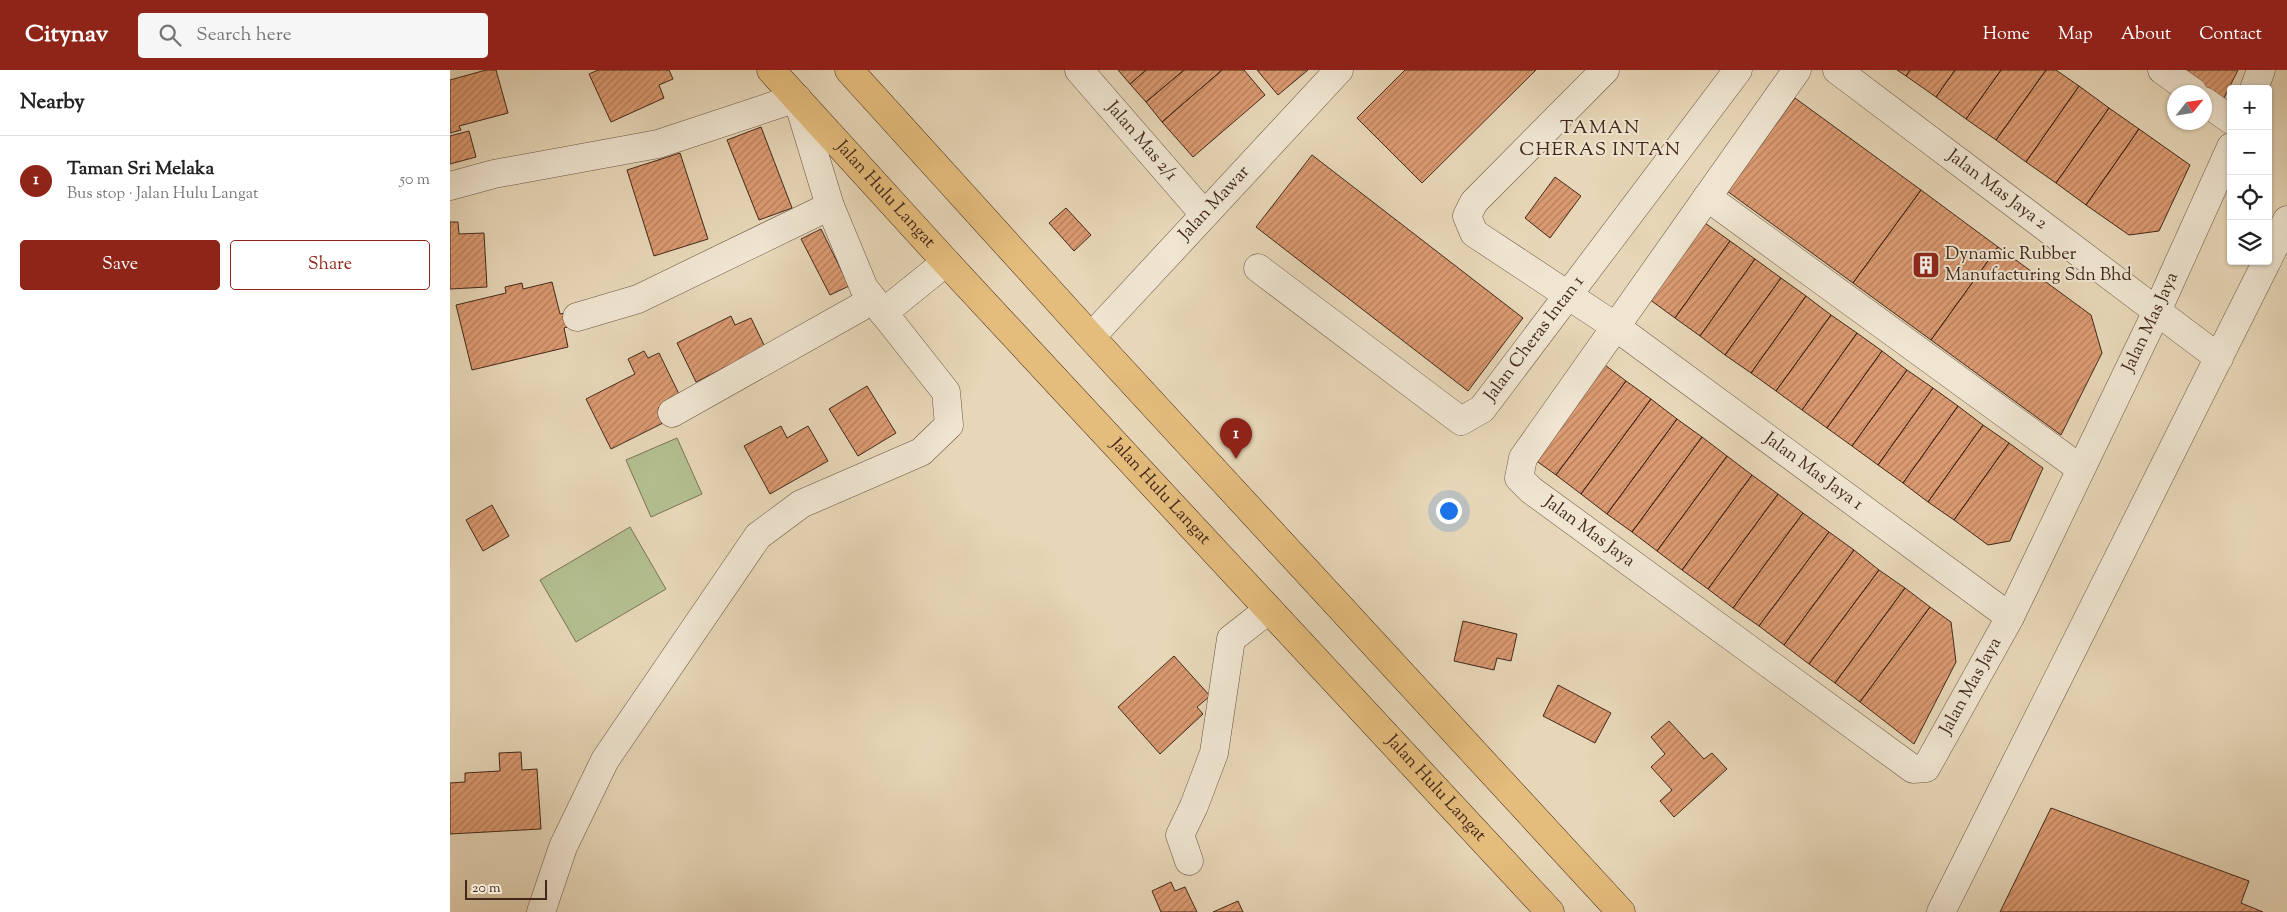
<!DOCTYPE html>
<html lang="en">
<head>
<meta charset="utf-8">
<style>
	body { margin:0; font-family:"Sorts Mill Goudy",serif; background:#f6f6f6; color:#222 }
	.controls { position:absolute; right:15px; top:15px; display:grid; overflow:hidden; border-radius:5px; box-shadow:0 1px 4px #0004 }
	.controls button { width:45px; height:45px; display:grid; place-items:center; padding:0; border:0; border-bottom:1px solid #e0e0e0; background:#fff; color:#222; font:25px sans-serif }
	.compass { position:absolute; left:1717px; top:15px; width:45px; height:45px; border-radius:50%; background:#fff; box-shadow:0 1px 4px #0004; rotate:60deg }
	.scale { position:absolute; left:15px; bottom:12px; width:82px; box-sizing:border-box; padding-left:5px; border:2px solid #43281a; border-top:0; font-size:14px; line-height:18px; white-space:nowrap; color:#43281a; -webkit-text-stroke:4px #efe5d1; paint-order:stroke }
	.you { position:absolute; left:998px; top:440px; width:18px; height:18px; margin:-12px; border:4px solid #fff; border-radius:50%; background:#1a73e8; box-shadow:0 0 0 8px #1a73e833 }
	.badge { display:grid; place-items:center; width:32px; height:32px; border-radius:50%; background:#8f2418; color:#fff; font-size:16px; font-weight:700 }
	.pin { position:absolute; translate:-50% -41px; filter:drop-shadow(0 1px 2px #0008) }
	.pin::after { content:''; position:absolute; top:26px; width:18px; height:15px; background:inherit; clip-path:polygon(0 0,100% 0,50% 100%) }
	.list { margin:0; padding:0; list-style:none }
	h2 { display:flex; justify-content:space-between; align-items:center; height:65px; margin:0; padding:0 20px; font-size:21px }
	h2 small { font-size:16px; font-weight:400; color:#767676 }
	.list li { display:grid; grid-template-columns:32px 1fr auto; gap:15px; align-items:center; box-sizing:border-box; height:90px; padding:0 20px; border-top:1px solid #e0e0e0 }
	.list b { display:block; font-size:19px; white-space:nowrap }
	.list p { margin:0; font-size:16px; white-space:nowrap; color:#767676 }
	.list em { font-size:16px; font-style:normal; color:#767676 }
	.actions { display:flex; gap:10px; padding:15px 20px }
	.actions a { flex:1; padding:11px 0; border:1px solid #8f2418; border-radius:5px; text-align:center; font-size:18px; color:#8f2418 }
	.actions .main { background:#8f2418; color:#fff }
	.icon { flex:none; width:28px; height:28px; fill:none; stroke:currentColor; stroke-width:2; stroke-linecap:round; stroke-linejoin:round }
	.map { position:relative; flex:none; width:1837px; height:842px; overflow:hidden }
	header { display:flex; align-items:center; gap:30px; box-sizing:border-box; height:70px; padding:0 25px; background:#8f2418; color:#fff }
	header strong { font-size:24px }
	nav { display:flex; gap:28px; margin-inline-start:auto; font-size:18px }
	.search { width:350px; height:45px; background:#f6f6f6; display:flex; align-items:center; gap:12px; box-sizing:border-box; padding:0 18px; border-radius:5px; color:#767676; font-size:19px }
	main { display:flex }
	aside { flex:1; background:#fff }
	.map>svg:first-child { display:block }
</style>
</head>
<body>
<header>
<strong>Citynav</strong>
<div class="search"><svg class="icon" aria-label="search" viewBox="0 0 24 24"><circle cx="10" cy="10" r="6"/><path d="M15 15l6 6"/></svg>Search here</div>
<nav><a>Home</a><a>Map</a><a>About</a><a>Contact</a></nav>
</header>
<main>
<aside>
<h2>Nearby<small></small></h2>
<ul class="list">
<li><span class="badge">1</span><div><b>Taman Sri Melaka</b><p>Bus stop · Jalan Hulu Langat</p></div><em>50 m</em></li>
</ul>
<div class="actions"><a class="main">Save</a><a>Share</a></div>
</aside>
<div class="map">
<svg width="1837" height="842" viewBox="0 0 1837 842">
	<defs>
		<pattern id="building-hatch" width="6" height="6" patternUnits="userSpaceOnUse" patternTransform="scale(1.25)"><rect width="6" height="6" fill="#db9a71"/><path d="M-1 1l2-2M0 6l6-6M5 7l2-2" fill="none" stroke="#b37e5c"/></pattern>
	</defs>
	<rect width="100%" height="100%" fill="#e7d7b8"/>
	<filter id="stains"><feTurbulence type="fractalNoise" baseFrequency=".004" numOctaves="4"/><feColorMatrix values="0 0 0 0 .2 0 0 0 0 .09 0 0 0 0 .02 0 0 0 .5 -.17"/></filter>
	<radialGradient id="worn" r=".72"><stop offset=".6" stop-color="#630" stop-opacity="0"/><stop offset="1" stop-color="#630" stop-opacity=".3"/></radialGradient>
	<path fill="#b3bf90" stroke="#7b7455" d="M227 368 252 424 201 447 176 390Z
		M180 457 216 519 126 572 90 510Z"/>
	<path fill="url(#building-hatch)" stroke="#43281a" d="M36 0H46L58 43 9 56 11 60 0 63V10Z
		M148 0H219L223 9 209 15 214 28 161 52 139 4Z
		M668 0H696L680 14Z
		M696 0H734L696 32 680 14Z
		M734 0H772L712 52 696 32Z
		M772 0H794L815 25 743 87 712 52Z
		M807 0H858L828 25Z
		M955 0H1086L972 113 907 48Z
		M1447 0H1460L1456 6Z
		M1460 0H1505L1486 27 1456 6Z
		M1505 0H1551L1516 49 1486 27Z
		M1551 0H1596L1546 70 1516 49Z
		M1596 0H1606L1629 16 1576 92 1546 70Z
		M1722 0H1788L1770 36Z
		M1629 16 1659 38 1606 113 1576 92Z
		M1345 28 1471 120 1403 213 1277 121Z
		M1659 38 1689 59 1636 135 1606 113Z
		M311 57 342 138 309 150 277 70Z
		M1689 59 1740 95 1709 161 1679 165 1636 135Z
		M19 61 26 87 0 94V66Z
		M230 83 258 169 204 186 177 100Z
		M862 85 1073 248 1018 321 806 157Z
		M1105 107 1131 126 1100 168 1075 148Z
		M1471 120 1548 177 1481 270 1403 213Z
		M616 138 641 165 624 181 599 153Z
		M0 152H8L9 164 34 163 37 217 0 219Z
		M1255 153 1280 171 1225 248 1199 229Z
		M371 159 399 216 380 225 351 169Z
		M1280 171 1305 189 1250 266 1225 248Z
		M1548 177 1641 245 1652 283 1611 365 1481 270Z
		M1305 189 1331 208 1275 285 1250 266Z
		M1331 208 1356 226 1301 303 1275 285Z
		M102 212 110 244 120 242 123 255 114 258 118 277 22 300 6 235 56 223 55 217 72 213 73 219Z
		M1356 226 1381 245 1326 321 1301 303Z
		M1381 245 1407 263 1352 340 1326 321Z
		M281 246 285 255 301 248 315 277 246 312 227 273Z
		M1407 263 1432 281 1377 358 1352 340Z
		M194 281 198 288 209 283 230 326 208 338 215 352 161 379 136 329 185 304 178 289Z
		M1432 281 1457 300 1402 376 1377 358Z
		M1151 292 1176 311 1106 405 1081 387Z
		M1457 300 1483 318 1428 395 1402 376Z
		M1176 311 1201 329 1131 424 1106 405Z
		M417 316 446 363 408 386 379 339Z
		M1483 318 1508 336 1453 413 1428 395Z
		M1201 329 1227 349 1157 444 1131 424Z
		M1508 336 1533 355 1478 432 1453 413Z
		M1227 349 1252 367 1182 462 1157 444Z
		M1533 355 1559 373 1504 450 1478 432Z
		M331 356 337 368 358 356 378 391 320 424 294 376Z
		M1252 367 1277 386 1207 481 1182 462Z
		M1559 373 1593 398 1560 471 1538 475 1504 450Z
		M1277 386 1302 405 1232 500 1207 481Z
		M1302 405 1328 424 1258 519 1232 500Z
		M1328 424 1353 443 1283 538 1258 519Z
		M42 435 59 466 33 481 16 450Z
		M1353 443 1379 462 1309 556 1283 538Z
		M1379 462 1404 480 1334 575 1309 556Z
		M1404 480 1429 500 1359 594 1334 575Z
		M1429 500 1455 518 1385 613 1359 594Z
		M1455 518 1480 537 1410 632 1385 613Z
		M1480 537 1501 552 1506 592 1464 674 1410 632Z
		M1013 551 1067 564 1061 591 1047 588 1044 600 1004 591Z
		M724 586 760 626 747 637 753 644 710 684 668 637Z
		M1108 615 1161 643 1145 673 1093 646Z
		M1219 651 1254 689 1262 683 1277 699 1224 747 1210 731 1222 720 1201 697 1215 684 1201 667Z
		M71 682 72 700 87 699 91 759 0 764V713L15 712V703L50 701 49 683Z
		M1601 738 1799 811 1791 833 1813 842H1550Z
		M721 812 725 821 735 817 747 842H711L702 821Z
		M788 831 793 842H763Z"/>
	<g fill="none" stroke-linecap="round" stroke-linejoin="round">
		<defs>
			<g id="minor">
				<path id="s1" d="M629 0 754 144"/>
				<path id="s2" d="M1155 0 1024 132 1017 146 1024 163 1166 257 1560 547"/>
				<path id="s3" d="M1347 0 1073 388 1069 408 1081 420 1463 699 1476 698 1560 547 1707 241 1781 77"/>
				<path id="s4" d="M1387 0 1769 288"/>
				<path d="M1712 0 1743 22"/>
				<path d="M1804 19 1811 0"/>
				<path d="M1754 31 1781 50"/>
				<path d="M0 116 44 104 208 74 347 28 380 136 414 218 496 322 499 355 471 382 351 434 308 466 155 690 113 777 91 842"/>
				<path d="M1257 127 1631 399"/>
				<path d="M1818 189 1837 150"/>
				<path id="s5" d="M808 198 1011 351 1032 339 1288 0"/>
				<path d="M433 243 496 192"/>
				<path d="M127 247 188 229 380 136"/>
				<path id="s6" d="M641 267 889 0"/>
				<path d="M222 343 423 230"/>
				<path d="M739 791 730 765 744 736 764 683 781 569 818 540"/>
				<path d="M1491 842 1817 191"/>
			</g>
			<g id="major">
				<path id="s7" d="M321 0 496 192 1100 842"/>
				<path d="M399 0 641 267 1171 842"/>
			</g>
		</defs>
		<use href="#minor" stroke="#6c5442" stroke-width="29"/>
		<use href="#major" stroke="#43281a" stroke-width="29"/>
		<use href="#minor" stroke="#efe5d1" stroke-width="28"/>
		<use href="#major" stroke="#e4bc7c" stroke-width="28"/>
	</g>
	<defs>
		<symbol id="building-square" viewBox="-11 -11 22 22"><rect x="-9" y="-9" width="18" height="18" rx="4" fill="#8f2418" stroke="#efe5d1"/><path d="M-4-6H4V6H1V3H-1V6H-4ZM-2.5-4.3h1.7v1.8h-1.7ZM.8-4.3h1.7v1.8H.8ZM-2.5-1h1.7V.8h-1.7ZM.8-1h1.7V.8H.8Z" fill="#fff"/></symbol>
	</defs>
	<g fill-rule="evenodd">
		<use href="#building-square" x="1460" y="179" width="32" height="32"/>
	</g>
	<g text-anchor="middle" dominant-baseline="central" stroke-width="4" stroke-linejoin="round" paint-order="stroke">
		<g font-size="18" fill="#43281a" stroke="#efe5d1">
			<text stroke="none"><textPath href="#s1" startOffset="95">Jalan Mas 2/1</textPath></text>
			<text stroke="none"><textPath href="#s4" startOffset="200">Jalan Mas Jaya 2</textPath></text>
			<text stroke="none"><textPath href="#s7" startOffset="169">Jalan Hulu Langat</textPath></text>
			<text stroke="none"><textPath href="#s6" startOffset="182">Jalan Mawar</textPath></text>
			<text stroke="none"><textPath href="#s3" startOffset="1498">Jalan Mas Jaya</textPath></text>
			<text stroke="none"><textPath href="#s5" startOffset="366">Jalan Cheras Intan 1</textPath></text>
			<text stroke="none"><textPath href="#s2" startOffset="635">Jalan Mas Jaya 1</textPath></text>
			<text stroke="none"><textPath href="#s7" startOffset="574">Jalan Hulu Langat</textPath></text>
			<text stroke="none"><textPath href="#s3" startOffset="584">Jalan Mas Jaya</textPath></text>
			<text stroke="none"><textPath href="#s3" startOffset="1092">Jalan Mas Jaya</textPath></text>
			<text stroke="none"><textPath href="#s7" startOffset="979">Jalan Hulu Langat</textPath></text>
		</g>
		<g font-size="18" fill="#43281a" stroke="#efe5d1" text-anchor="start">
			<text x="1495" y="185">Dynamic Rubber<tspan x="1495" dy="21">Manufacturing Sdn Bhd</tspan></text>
		</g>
		<g font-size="19" letter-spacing="1" fill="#43281a" stroke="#efe5d1">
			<text x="1150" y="58">TAMAN<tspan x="1150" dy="22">CHERAS INTAN</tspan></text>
		</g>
	</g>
	<rect width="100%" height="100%" filter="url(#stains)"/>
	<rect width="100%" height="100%" fill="url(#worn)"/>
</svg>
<div class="controls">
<button>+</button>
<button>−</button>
<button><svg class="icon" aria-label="locate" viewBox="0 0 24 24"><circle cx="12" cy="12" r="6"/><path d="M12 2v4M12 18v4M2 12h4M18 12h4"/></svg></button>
<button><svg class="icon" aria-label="layers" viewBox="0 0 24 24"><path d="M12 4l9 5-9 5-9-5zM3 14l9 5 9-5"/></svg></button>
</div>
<svg class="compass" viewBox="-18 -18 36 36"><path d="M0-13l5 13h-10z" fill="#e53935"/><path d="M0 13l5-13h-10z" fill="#767676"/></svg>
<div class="scale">20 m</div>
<div class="you"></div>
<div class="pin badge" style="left:786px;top:389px">1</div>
</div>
</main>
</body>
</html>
